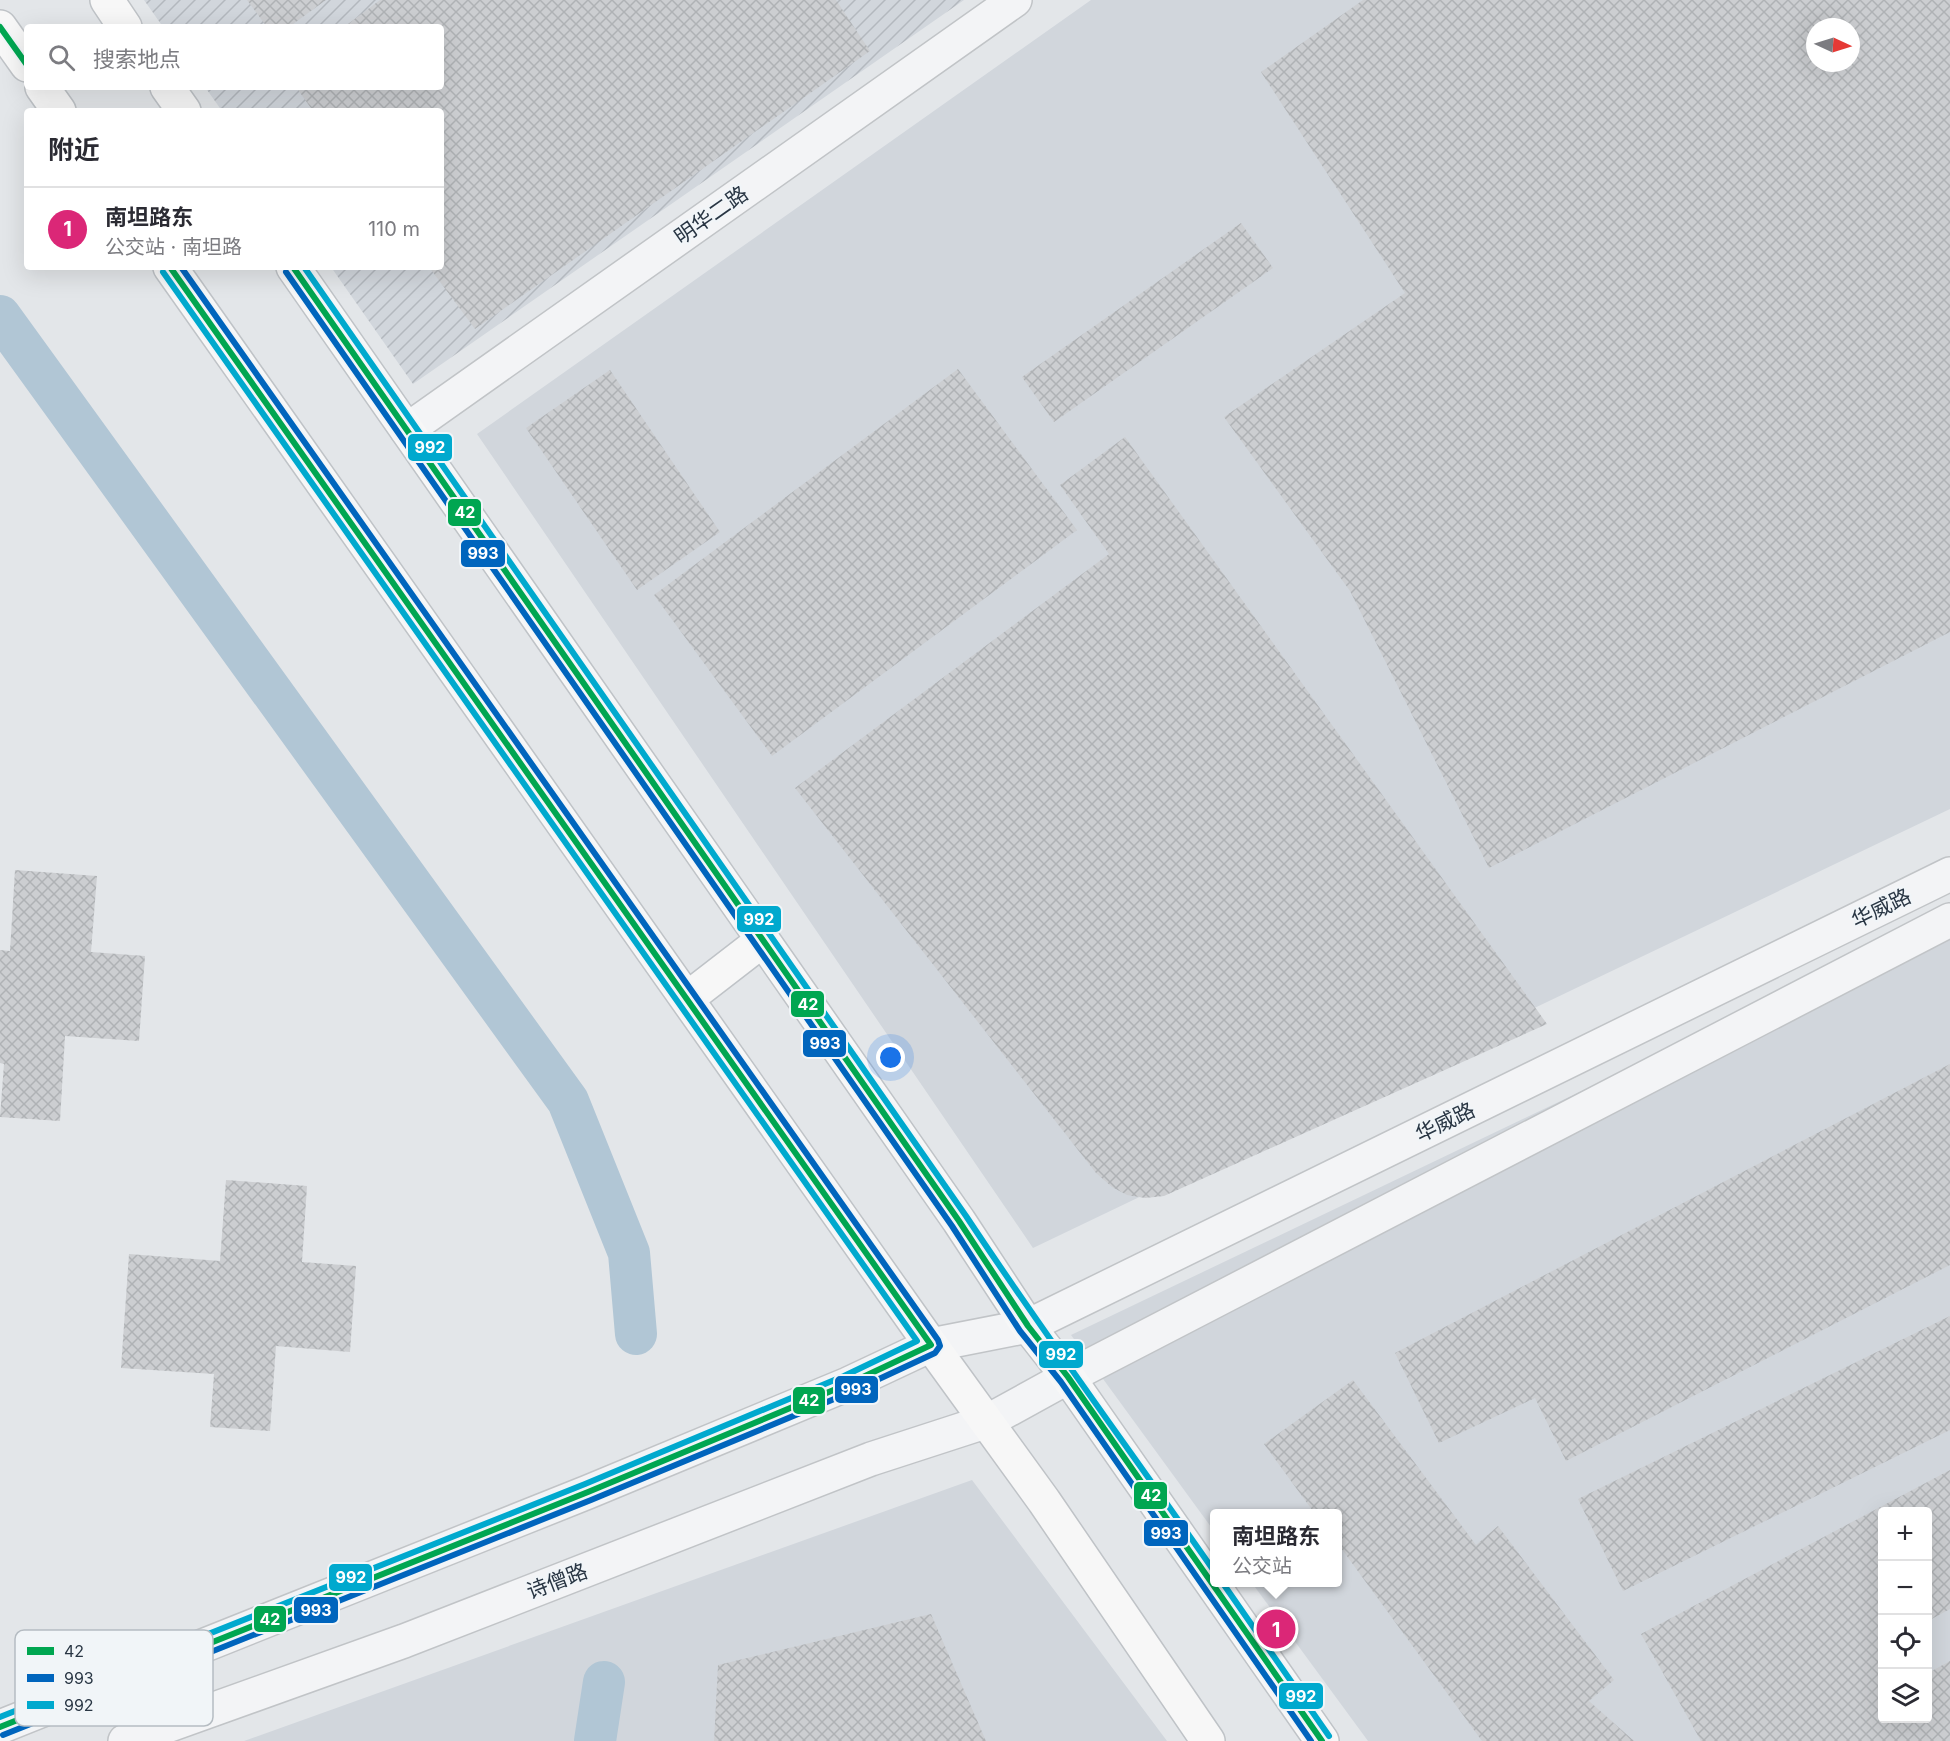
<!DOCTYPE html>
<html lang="zh">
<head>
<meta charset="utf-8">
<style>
	body { margin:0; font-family:Inter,"Noto Sans SC",sans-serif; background:#f2f2f3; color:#2b2b33 }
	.controls { position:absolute; right:18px; bottom:18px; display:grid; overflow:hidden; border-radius:6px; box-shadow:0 6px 24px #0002 }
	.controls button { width:54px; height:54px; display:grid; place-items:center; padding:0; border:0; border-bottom:2px solid #e1e1e2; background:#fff; color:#2b2b33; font:30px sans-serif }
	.compass { position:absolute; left:1806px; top:18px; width:54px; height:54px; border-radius:50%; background:#fff; box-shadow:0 6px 24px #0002; rotate:94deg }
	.you { position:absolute; left:891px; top:1058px; width:21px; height:21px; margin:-15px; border:4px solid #fff; border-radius:50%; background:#1a73e8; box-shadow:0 0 0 9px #1a73e833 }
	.badge { display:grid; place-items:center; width:39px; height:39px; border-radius:50%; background:#db2777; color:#fff; font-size:20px; font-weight:700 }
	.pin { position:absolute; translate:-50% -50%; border:3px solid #fff; box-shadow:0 2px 6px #0006 }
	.popup { position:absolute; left:1210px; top:1509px; width:132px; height:78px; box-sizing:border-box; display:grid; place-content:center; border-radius:6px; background:#fff; filter:drop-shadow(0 2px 4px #0005); font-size:20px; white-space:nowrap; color:#7c7c81 }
	.popup b { font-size:22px; color:#2b2b33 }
	.popup::after { content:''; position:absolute; left:50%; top:100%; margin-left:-12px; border:12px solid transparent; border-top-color:#fff }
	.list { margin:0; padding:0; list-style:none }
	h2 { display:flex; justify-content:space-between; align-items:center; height:78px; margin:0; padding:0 24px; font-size:26px }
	h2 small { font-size:20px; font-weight:400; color:#7c7c81 }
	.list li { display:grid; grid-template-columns:39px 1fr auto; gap:18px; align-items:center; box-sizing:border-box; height:84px; padding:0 24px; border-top:2px solid #e1e1e2 }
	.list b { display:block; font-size:22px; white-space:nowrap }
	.list p { margin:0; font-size:20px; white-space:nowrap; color:#7c7c81 }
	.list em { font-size:20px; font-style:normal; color:#7c7c81 }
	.icon { flex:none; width:33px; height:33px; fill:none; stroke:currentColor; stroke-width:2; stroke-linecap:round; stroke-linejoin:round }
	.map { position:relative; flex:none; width:1950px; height:1741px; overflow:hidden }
	.search { position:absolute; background:#fff; box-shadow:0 6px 24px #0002; left:24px; top:24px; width:420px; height:66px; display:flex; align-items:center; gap:15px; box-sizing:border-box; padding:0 21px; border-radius:6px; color:#7c7c81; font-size:22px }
	.panel { position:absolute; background:#fff; box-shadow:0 6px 24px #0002; left:24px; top:108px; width:420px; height:162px; border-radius:6px }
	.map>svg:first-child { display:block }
</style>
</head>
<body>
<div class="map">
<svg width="1950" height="1741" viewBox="0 0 1950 1741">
	<defs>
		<pattern id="industrial-furrows" width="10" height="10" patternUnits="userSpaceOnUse" patternTransform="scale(1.5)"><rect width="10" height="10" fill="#d1d6dc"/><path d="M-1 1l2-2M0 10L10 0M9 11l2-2" fill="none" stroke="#b3b8be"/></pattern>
		<pattern id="building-cross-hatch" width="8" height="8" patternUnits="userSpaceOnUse" patternTransform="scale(1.5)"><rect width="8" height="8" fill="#ccced1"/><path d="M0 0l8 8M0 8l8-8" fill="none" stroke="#afb2b5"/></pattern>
	</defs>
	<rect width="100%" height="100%" fill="#e3e6e9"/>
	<path fill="#d1d6dc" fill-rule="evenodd" d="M1091 0H1950V809L1033 1248 477 434ZM1815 27H1851V63H1815Z
		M1950 915V1736L1941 1741H1368L1252 1583 1338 1582V1514H1214V1531L1071 1335ZM1882 1512H1928V1718H1882Z
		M972 1480 1167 1741H244Z"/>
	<path fill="url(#industrial-furrows)" d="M144 0H964L413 384 331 267H441V111H222L205 87H441V27H163Z"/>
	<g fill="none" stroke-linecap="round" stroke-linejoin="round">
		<path stroke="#b1c6d5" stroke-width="42" d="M0 316 568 1101 629 1253 636 1334
			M595 1741 604 1682"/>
	</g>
	<path fill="url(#building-cross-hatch)" fill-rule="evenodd" d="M247 0H326L289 27H267Z
		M380 0H836L870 51 475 329 429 267H441V111H313L296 87H441V27H344Z
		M1363 0H1950V632L1489 868 1350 591 1224 417 1405 293 1261 72ZM1815 27H1851V63H1815Z
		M1241 223 1273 268 1054 422 1022 377Z
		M958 369 1077 530 772 756 654 595Z
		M610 370 720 532 637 590 526 428Z
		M1125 437 1547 1024 1164 1196 1145 1198 1127 1195 1112 1187 1096 1173 795 788 1109 554 1060 485Z
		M15 870 97 876 91 952 145 956 139 1041 65 1036 60 1121 0 1117 4 1064 0 1063V950L10 951Z
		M1950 1064V1265L1566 1461 1535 1398 1439 1443 1395 1353Z
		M226 1180 307 1186 302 1262 356 1266 350 1352 276 1346 270 1431 210 1427 214 1374 121 1368 129 1254 220 1261Z
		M1950 1316V1430L1623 1591 1578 1499Z
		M1353 1380 1476 1545 1498 1526 1614 1680 1589 1701 1634 1741H1482L1338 1544V1514H1315L1264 1444Z
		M1950 1470V1609L1928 1621V1512H1882V1645L1880 1646 1882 1651V1718H1928V1673L1950 1661V1741H1701L1641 1634Z
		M931 1614 986 1741H714L718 1665Z"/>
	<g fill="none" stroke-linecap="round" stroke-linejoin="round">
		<defs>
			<path id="minor" d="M407 430 1015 0
				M0 1727 588 1492 848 1384 931 1345 1028 1326 1950 874
				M125 1741 404 1641 871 1459 988 1421 1068 1377 1950 920"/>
			<path id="major" d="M107 0 125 27
				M0 27 27 65
				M42 87 59 111
				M167 87 184 111
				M170 267 931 1345 1044 1501 1208 1741
				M293 267 959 1221 1028 1326 1068 1377 1322 1741
				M688 998 763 940"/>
		</defs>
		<use href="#minor" stroke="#c1c4c7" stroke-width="36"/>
		<use href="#major" stroke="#bfc3c7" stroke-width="36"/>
		<use href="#minor" stroke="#f3f4f6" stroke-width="33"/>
		<use href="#major" stroke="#f7f7f7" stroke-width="33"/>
		<defs>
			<path id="bus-1" d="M0 27 27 65
				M293 267 959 1221 1028 1326 1068 1377 1322 1741
				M0 1727 588 1492 848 1384 931 1345 170 267"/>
			<path id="bus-2" d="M286 272 952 1226 1020 1331 1061 1382 1311 1741
				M3 1735 591 1500 851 1392 935 1353 940 1346 938 1340 181 267"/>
			<path id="bus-3" d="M304 267 966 1216C1046 1337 1132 1453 1214 1571
				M1222 1582 1329 1736
				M0 1717 585 1484 844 1376 917 1341 163 272"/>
		</defs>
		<use href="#bus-1" stroke="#f1f5f8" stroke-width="10"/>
		<use href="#bus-2" stroke="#f1f5f8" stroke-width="10"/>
		<use href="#bus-3" stroke="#f1f5f8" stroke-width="10"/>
		<use href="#bus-1" stroke="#00a651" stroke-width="6"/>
		<use href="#bus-2" stroke="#0065bd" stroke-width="6"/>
		<use href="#bus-3" stroke="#00a9ce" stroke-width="6"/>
	</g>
	<g text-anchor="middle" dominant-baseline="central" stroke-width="4.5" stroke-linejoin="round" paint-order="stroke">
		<g font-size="21" fill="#293644" stroke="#f1f5f8">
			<text transform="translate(711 215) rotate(-35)">明华二路</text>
			<text transform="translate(1881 908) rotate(-26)">华威路</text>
			<text transform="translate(1445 1122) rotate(-26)">华威路</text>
			<text transform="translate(557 1581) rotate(-21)">诗僧路</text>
		</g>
	</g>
	<rect x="15" y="1630" width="198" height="96" rx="9" fill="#f1f5f8" stroke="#b5bcc2" stroke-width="1.5"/>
	<rect x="27" y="1647" width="27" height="8" fill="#00a651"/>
	<rect x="27" y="1674" width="27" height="8" fill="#0065bd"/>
	<rect x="27" y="1701" width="27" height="8" fill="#00a9ce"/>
	<g font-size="16" fill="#293644">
		<text x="64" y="1657">42</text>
		<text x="64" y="1684">993</text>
		<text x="64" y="1711">992</text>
	</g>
	<g stroke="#f1f5f8" stroke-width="2">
		<rect x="407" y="433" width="46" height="29" rx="6" fill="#00a9ce"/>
		<rect x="447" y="498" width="35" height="29" rx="6" fill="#00a651"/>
		<rect x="460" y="539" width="46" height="29" rx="6" fill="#0065bd"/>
		<rect x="736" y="905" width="46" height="28" rx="6" fill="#00a9ce"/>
		<rect x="790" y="990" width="35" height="28" rx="6" fill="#00a651"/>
		<rect x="802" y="1029" width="45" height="29" rx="6" fill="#0065bd"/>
		<rect x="1038" y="1340" width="46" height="29" rx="6" fill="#00a9ce"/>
		<rect x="834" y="1375" width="45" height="29" rx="6" fill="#0065bd"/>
		<rect x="792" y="1386" width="34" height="29" rx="6" fill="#00a651"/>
		<rect x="1133" y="1481" width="35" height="29" rx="6" fill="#00a651"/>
		<rect x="1143" y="1519" width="46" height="28" rx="6" fill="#0065bd"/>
		<rect x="328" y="1563" width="45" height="29" rx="6" fill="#00a9ce"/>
		<rect x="293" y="1596" width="46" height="28" rx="6" fill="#0065bd"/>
		<rect x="253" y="1605" width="34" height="28" rx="6" fill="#00a651"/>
		<rect x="1278" y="1682" width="46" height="28" rx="6" fill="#00a9ce"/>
	</g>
	<g font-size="16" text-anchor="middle" font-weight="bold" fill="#fff">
		<text x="430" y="453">992</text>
		<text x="465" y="518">42</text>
		<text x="483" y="559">993</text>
		<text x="759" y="925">992</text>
		<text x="808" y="1010">42</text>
		<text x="825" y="1049">993</text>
		<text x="1061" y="1360">992</text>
		<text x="856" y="1395">993</text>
		<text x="809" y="1406">42</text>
		<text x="1151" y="1501">42</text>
		<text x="1166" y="1539">993</text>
		<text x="351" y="1583">992</text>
		<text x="316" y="1616">993</text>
		<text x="270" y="1625">42</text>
		<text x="1301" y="1702">992</text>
	</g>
</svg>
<div class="controls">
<button>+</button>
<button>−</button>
<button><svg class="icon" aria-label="locate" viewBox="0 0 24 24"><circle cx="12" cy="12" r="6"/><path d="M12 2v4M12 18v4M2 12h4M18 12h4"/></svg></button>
<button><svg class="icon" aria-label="layers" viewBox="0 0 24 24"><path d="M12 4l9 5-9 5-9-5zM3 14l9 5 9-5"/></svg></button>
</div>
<svg class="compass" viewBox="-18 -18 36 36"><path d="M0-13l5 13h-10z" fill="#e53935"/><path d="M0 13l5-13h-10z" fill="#7c7c81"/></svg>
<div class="you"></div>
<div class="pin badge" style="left:1276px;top:1629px">1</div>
<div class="popup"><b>南坦路东</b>公交站</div>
<div class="search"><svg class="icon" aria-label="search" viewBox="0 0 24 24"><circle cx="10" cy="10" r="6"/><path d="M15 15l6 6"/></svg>搜索地点</div>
<section class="panel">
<h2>附近<small></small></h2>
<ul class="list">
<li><span class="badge">1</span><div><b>南坦路东</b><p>公交站 · 南坦路</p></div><em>110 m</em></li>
</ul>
</section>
</div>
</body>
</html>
